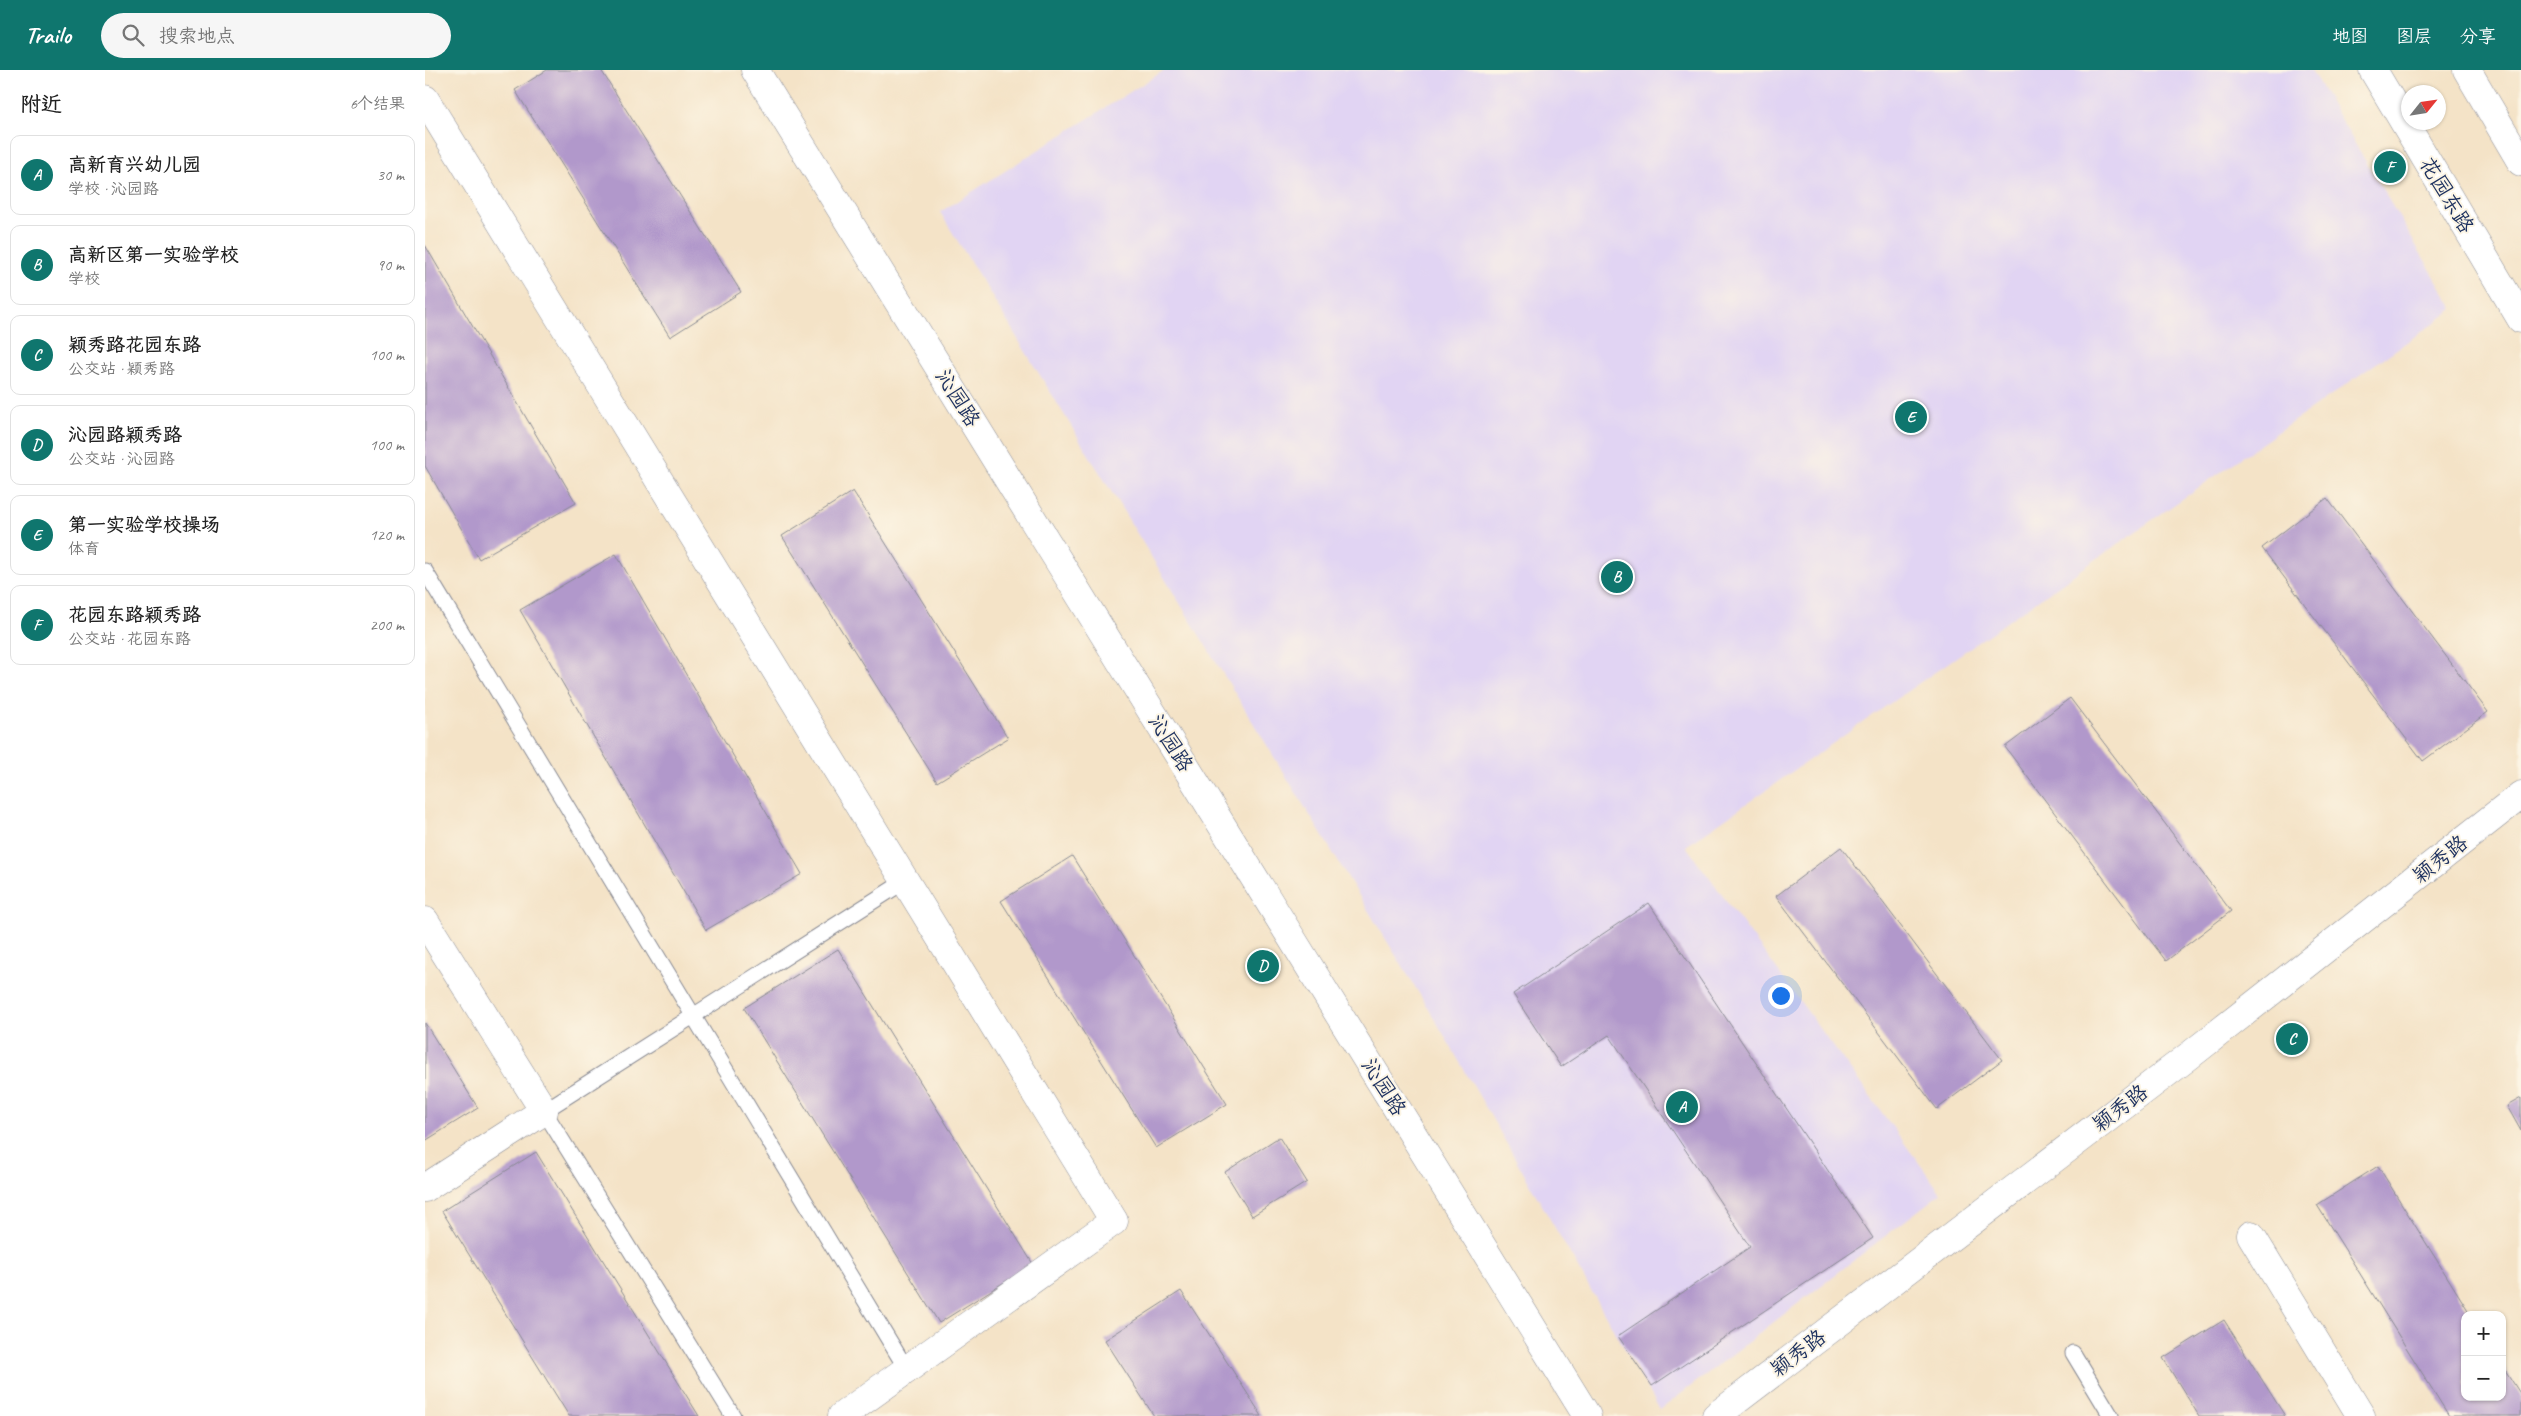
<!DOCTYPE html>
<html lang="zh">
<head>
<meta charset="utf-8">
<style>
	body { margin:0; font-family:Caveat,"LXGW WenKai TC",sans-serif; background:#f6f6f6; color:#222 }
	.controls { position:absolute; right:15px; bottom:15px; display:grid; overflow:hidden; border-radius:10px; box-shadow:0 1px 4px #0004 }
	.controls button { width:45px; height:45px; display:grid; place-items:center; padding:0; border:0; border-bottom:1px solid #e0e0e0; background:#fff; color:#222; font:25px sans-serif }
	.compass { position:absolute; left:1976px; top:15px; width:45px; height:45px; border-radius:50%; background:#fff; box-shadow:0 1px 4px #0004; rotate:60deg }
	.you { position:absolute; left:1355px; top:925px; width:18px; height:18px; margin:-12px; border:4px solid #fff; border-radius:50%; background:#1a73e8; box-shadow:0 0 0 8px #1a73e833 }
	.badge { display:grid; place-items:center; width:32px; height:32px; border-radius:50%; background:#0f766e; color:#fff; font-size:16px; font-weight:700 }
	.pin { position:absolute; translate:-50% -50%; border:2px solid #fff; box-shadow:0 1px 5px #0006 }
	.list { margin:0; padding:0; list-style:none }
	h2 { display:flex; justify-content:space-between; align-items:center; height:65px; margin:0; padding:0 20px; font-size:21px }
	h2 small { font-size:16px; font-weight:400; color:#767676 }
	.list li { display:grid; grid-template-columns:32px 1fr auto; gap:15px; align-items:center; box-sizing:border-box; height:80px; margin:0 10px 10px; padding:0 10px; border:1px solid #e0e0e0; border-radius:10px }
	.list b { display:block; font-size:19px; white-space:nowrap }
	.list p { margin:0; font-size:16px; white-space:nowrap; color:#767676 }
	.list em { font-size:16px; font-style:normal; color:#767676 }
	.icon { flex:none; width:28px; height:28px; fill:none; stroke:currentColor; stroke-width:2; stroke-linecap:round; stroke-linejoin:round }
	.map { position:relative; flex:none; width:2096px; height:1346px; overflow:hidden }
	header { display:flex; align-items:center; gap:30px; box-sizing:border-box; height:70px; padding:0 25px; background:#0f766e; color:#fff }
	header strong { font-size:24px }
	nav { display:flex; gap:28px; margin-inline-start:auto; font-size:18px }
	.search { width:350px; height:45px; background:#f6f6f6; display:flex; align-items:center; gap:12px; box-sizing:border-box; padding:0 18px; border-radius:28px; color:#767676; font-size:19px }
	main { display:flex }
	aside { flex:1; background:#fff }
	.map>svg:first-child { display:block }
</style>
</head>
<body>
<header>
<strong>Trailo</strong>
<div class="search"><svg class="icon" aria-label="search" viewBox="0 0 24 24"><circle cx="10" cy="10" r="6"/><path d="M15 15l6 6"/></svg>搜索地点</div>
<nav><a>地图</a><a>图层</a><a>分享</a></nav>
</header>
<main>
<aside>
<h2>附近<small>6个结果</small></h2>
<ul class="list">
<li><span class="badge">A</span><div><b>高新育兴幼儿园</b><p>学校 · 沁园路</p></div><em>30 m</em></li>
<li><span class="badge">B</span><div><b>高新区第一实验学校</b><p>学校</p></div><em>90 m</em></li>
<li><span class="badge">C</span><div><b>颖秀路花园东路</b><p>公交站 · 颖秀路</p></div><em>100 m</em></li>
<li><span class="badge">D</span><div><b>沁园路颖秀路</b><p>公交站 · 沁园路</p></div><em>100 m</em></li>
<li><span class="badge">E</span><div><b>第一实验学校操场</b><p>体育</p></div><em>120 m</em></li>
<li><span class="badge">F</span><div><b>花园东路颖秀路</b><p>公交站 · 花园东路</p></div><em>200 m</em></li>
</ul>
</aside>
<div class="map">
<svg width="2096" height="1346" viewBox="0 0 2096 1346">
	<rect width="100%" height="100%" fill="#fcf5e5"/>
	<filter id="ink" filterUnits="userSpaceOnUse"><feTurbulence type="fractalNoise" baseFrequency=".02" numOctaves="2"/><feDisplacementMap in="SourceGraphic" scale="10" xChannelSelector="R" yChannelSelector="G"/><feConvolveMatrix kernelMatrix="1 2 1 2 8 2 1 2 1" color-interpolation-filters="sRGB"/></filter>
	<filter id="wash" filterUnits="userSpaceOnUse"><feTurbulence type="fractalNoise" baseFrequency=".0096" numOctaves="4" result="noise"/><feDisplacementMap in="SourceGraphic" scale="20" xChannelSelector="R" yChannelSelector="G"/><feGaussianBlur stdDeviation="1.12" result="paint"/><feColorMatrix in="noise" values="0 0 0 0 0 0 0 0 0 0 0 0 0 0 0 0 0 1.4 0 .05"/><feComposite in="paint" operator="in"/></filter>
	<g filter="url(#wash)">
		<rect width="100%" height="100%" fill="#f4e3c7"/>
		<path fill="#e1d4f3" d="M740 0H1886L2029 239 1261 776 1516 1123 1235 1340 1011 951 515 142Z"/>
		<g id="blocks">
			<path fill="#b198cb" d="M122 0H176L316 222 245 267 90 20Z
				M0 175 151 433 54 489 0 396Z
				M428 421 583 668 512 712 357 466Z
				M1902 428 2063 642 1998 691 1837 478Z
				M191 484 377 804 281 860 95 540Z
				M1645 628 1806 841 1741 891 1580 677Z
				M1416 777 1577 990 1512 1039 1351 826Z
				M647 786 802 1034 731 1078 576 831Z
				M1224 833 1448 1168 1227 1316 1193 1266 1325 1177 1184 965 1136 997 1088 924Z
				M413 879 608 1194 514 1253 319 938Z
				M0 953 53 1038 0 1071Z
				M2096 1028V1061L2082 1036Z
				M854 1067 882 1112 827 1146 800 1102Z
				M111 1082 274 1346H144L17 1141Z
				M1953 1096 2046 1245H2040V1327H2077V1295L2096 1325V1346H2024L1892 1135Z
				M756 1221 837 1346H729L680 1270Z
				M1799 1250 1860 1346H1774L1738 1288Z"/>
		</g>
	</g>
	<g filter="url(#ink)">
		<use href="#blocks" fill-opacity="0" stroke="#888992" stroke-width="1"/>
		<g fill="none" stroke-linecap="round" stroke-linejoin="round">
			<defs>
				<path id="lane" d="M0 501 482 1300
					M1648 1283 1686 1346
					M308 1346 119 1041 480 811"/>
				<path id="street" d="M0 29 689 1151 417 1346
					M0 851 119 1041 0 1118
					M1826 1165 1936 1346"/>
				<path id="secondary" d="M330 0 1162 1346
					M1291 1346 1764 986 2096 725"/>
				<path id="primary" d="M1948 0 2096 249
					M2042 0 2096 92"/>
			</defs>
			<use href="#lane" stroke="#888992" stroke-width="17"/>
			<use href="#street" stroke="#888992" stroke-width="29"/>
			<use href="#secondary" stroke="#888992" stroke-width="29"/>
			<use href="#primary" stroke="#888992" stroke-width="29"/>
			<use href="#lane" stroke="#fff" stroke-width="15"/>
			<use href="#street" stroke="#fff" stroke-width="28"/>
			<use href="#secondary" stroke="#fff" stroke-width="28"/>
			<use href="#primary" stroke="#fff" stroke-width="28"/>
		</g>
	</g>
	<g text-anchor="middle" dominant-baseline="central" stroke-width="4" stroke-linejoin="round" paint-order="stroke">
		<g font-size="21" fill="#1b2f5e" stroke="#fcf5e5">
			<text transform="translate(2022 125) rotate(59)">花园东路</text>
			<text transform="translate(533 328) rotate(58)">沁园路</text>
			<text transform="translate(746 673) rotate(58)">沁园路</text>
			<text transform="translate(2015 789) rotate(-38)">颖秀路</text>
			<text transform="translate(959 1017) rotate(58)">沁园路</text>
			<text transform="translate(1695 1038) rotate(-37)">颖秀路</text>
			<text transform="translate(1373 1283) rotate(-37)">颖秀路</text>
		</g>
	</g>
</svg>
<div class="controls">
<button>+</button>
<button>−</button>
</div>
<svg class="compass" viewBox="-18 -18 36 36"><path d="M0-13l5 13h-10z" fill="#e53935"/><path d="M0 13l5-13h-10z" fill="#767676"/></svg>
<div class="you"></div>
<div class="pin badge" style="left:1257px;top:1037px">A</div>
<div class="pin badge" style="left:1192px;top:507px">B</div>
<div class="pin badge" style="left:1867px;top:969px">C</div>
<div class="pin badge" style="left:838px;top:896px">D</div>
<div class="pin badge" style="left:1486px;top:347px">E</div>
<div class="pin badge" style="left:1965px;top:97px">F</div>
</div>
</main>
</body>
</html>
